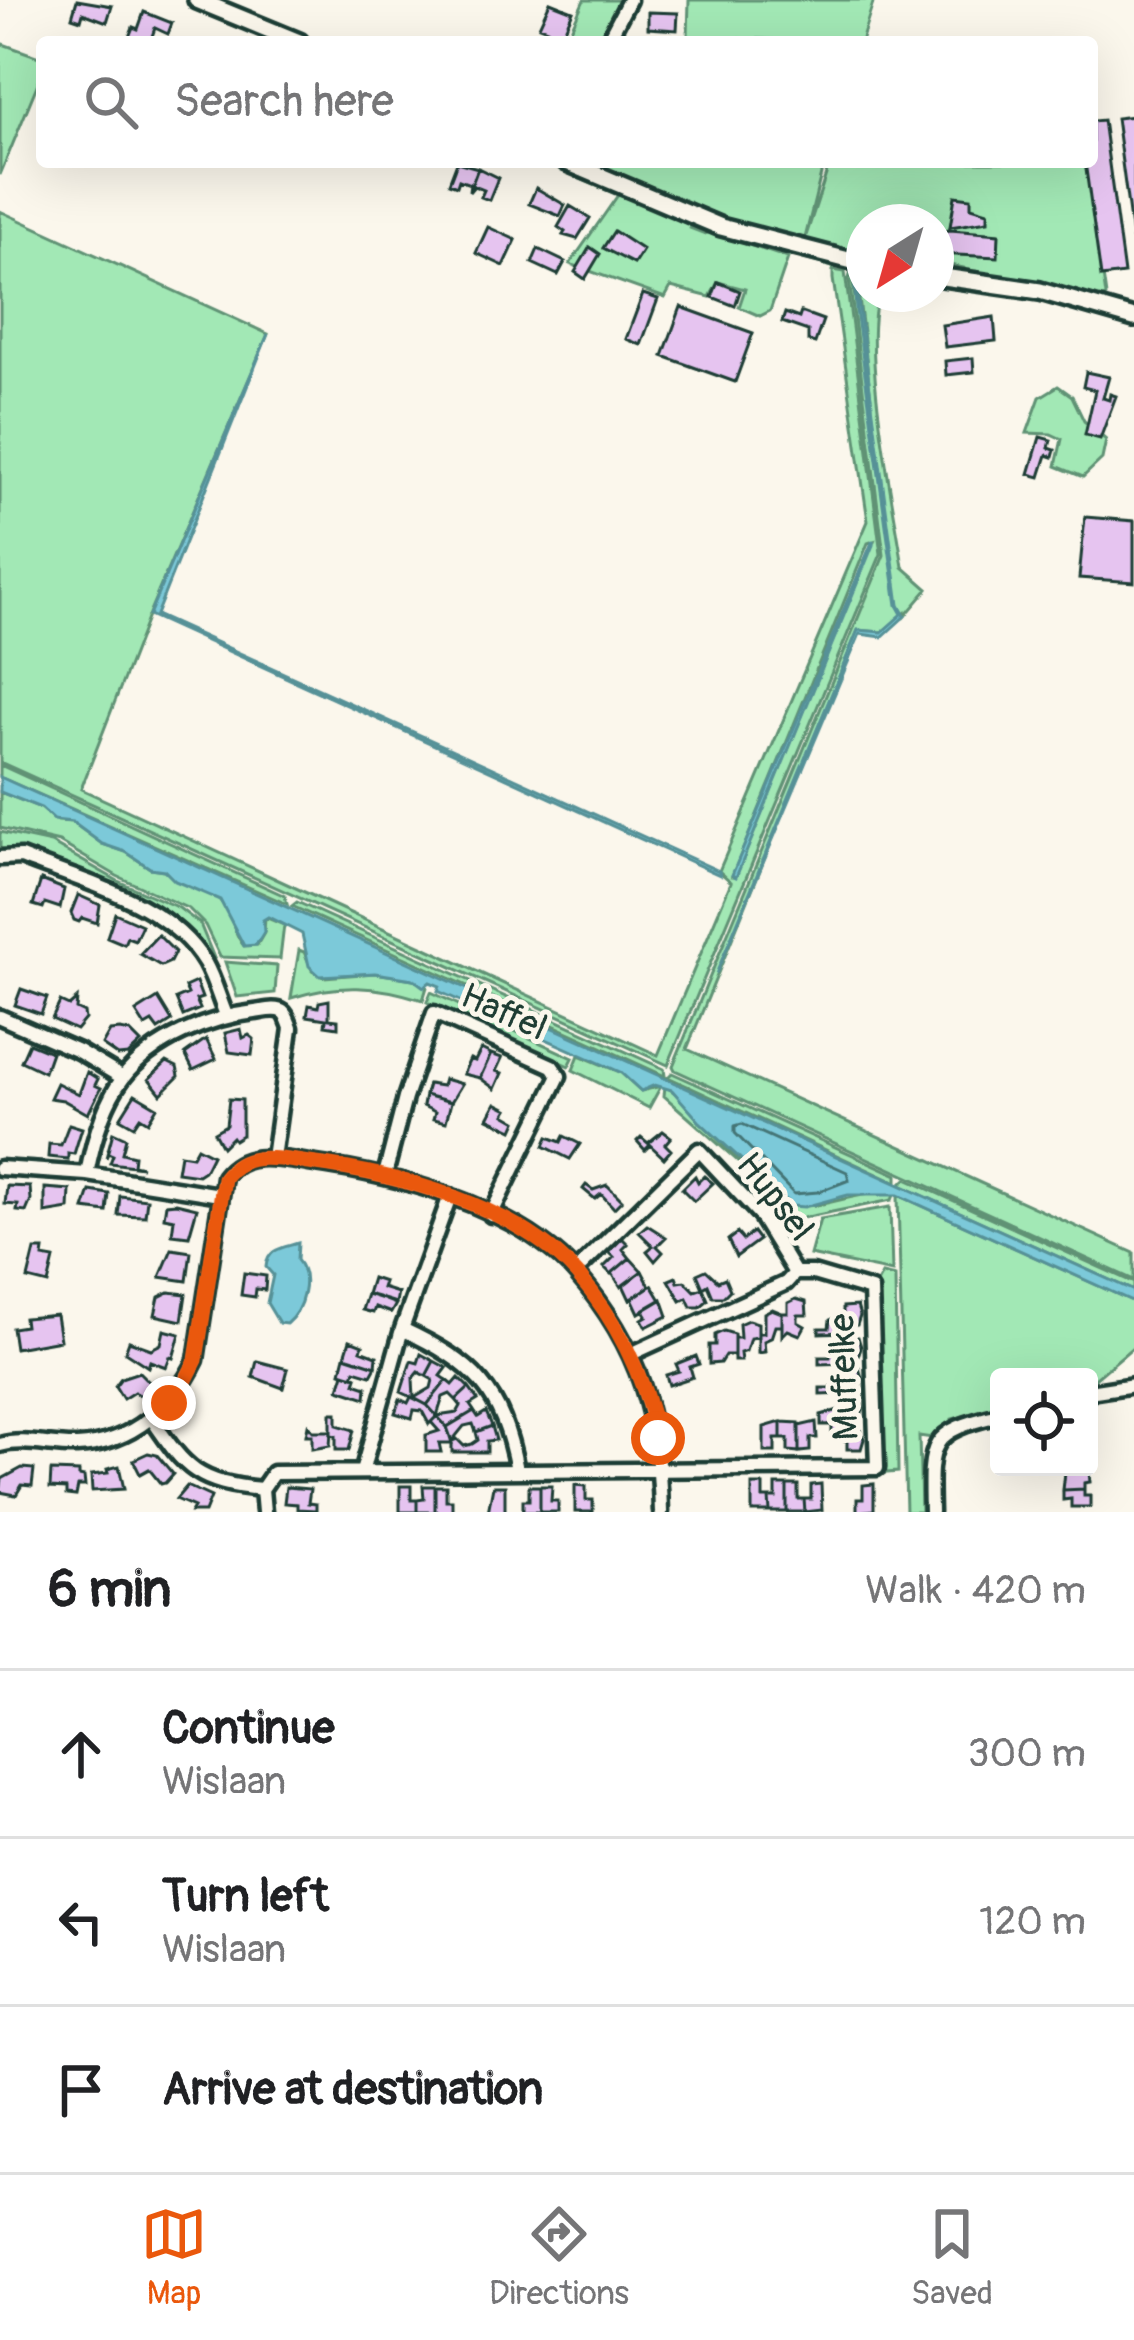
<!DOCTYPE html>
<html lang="en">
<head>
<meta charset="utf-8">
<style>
	body { margin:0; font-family:Pangolin,sans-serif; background:#f2f2f2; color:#202124 }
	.controls { position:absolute; right:36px; bottom:36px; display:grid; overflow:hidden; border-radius:12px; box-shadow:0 12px 48px #0002 }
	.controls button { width:108px; height:108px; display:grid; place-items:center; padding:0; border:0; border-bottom:3px solid #e0e0e0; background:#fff; color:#202124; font:60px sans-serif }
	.compass { position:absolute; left:846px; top:204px; width:108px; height:108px; border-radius:50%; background:#fff; box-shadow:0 12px 48px #0002; rotate:217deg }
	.stop { position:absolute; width:36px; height:36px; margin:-27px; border:9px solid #ea580c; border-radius:50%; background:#fff }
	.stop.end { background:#ea580c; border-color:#fff; box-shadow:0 3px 12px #0008 }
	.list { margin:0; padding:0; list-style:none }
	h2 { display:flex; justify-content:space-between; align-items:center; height:156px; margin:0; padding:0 48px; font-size:51px }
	h2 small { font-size:39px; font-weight:400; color:#757577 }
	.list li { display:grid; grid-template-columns:78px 1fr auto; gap:36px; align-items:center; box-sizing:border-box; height:168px; padding:0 48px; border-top:3px solid #e0e0e0 }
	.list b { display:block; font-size:45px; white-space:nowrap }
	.list p { margin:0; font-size:39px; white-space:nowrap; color:#757577 }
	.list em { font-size:39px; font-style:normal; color:#757577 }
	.icon { flex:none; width:66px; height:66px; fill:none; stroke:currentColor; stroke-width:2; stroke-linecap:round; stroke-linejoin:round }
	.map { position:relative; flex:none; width:1134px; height:1512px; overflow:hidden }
	.search { position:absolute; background:#fff; box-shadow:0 12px 48px #0002; left:36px; right:36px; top:36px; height:132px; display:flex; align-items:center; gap:30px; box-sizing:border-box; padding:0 42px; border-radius:12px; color:#757577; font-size:45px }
	.sheet { height:660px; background:#fff }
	nav { display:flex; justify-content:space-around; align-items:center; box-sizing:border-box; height:168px; border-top:3px solid #e0e0e0; background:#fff; font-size:33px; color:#757577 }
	nav a { display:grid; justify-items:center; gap:6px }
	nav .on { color:#ea580c }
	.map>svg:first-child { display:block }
</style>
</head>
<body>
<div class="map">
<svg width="1134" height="1512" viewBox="0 0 1134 1512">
	<rect width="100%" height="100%" fill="#fbf7ec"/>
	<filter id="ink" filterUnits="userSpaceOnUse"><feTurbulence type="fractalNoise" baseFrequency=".00833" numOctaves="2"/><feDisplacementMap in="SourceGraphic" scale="24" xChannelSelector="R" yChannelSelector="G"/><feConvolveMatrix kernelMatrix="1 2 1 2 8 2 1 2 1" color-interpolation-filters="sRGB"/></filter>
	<g filter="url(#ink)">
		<path fill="#a2e8b5" stroke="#609274" stroke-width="3" fill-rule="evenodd" d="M584 0H619L618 6 626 0 604 42H600L607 23 597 42H565Z
			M689 0H874L861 42 688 37Z
			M0 43 42 58V73L0 175Z
			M579 162 671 197 593 162H824L804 242 830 162H1087L1106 296 1101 300 968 275 964 268 936 262V222H864V254L731 225Z
			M583 175 687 220 690 228 705 234 715 230 832 263 833 267 719 235 788 258 770 311 760 316 739 307 745 289 718 282 710 297 671 287 665 298 570 264 618 195 578 178Z
			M0 211 268 334 150 611 81 789 658 1055 731 882 719 871 868 521 833 279V270L845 272 881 554 668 1065 0 762ZM874 541 736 876H732L868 543Z
			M852 267 864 270 854 271 852 277 878 457 856 274 864 275V294H879C860 346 894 505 903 567L928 589 905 616V613L882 632 858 630 687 1049 1134 1253V1280L675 1070 673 1066 884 555 849 279Z
			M1058 386 1072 396 1084 421 1106 440 1102 459 1083 477 1056 466 1062 439 1051 434 1027 433 1040 397Z
			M0 765 285 896 287 904 0 777Z
			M0 792 41 808 58 821 72 822 102 844 126 852 150 868 164 870C180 886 208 885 222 903 233 915 233 934 244 946L257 945 264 933 265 917 284 925 280 959 220 957 205 925 189 909 117 876 59 842 0 828Z
			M0 832 51 843 118 881 179 908 200 924 214 958 207 959 129 894 33 855 0 852Z
			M297 902 664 1069 665 1076 292 906Z
			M299 950 304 952 312 970 324 977 375 973 413 979 427 987 423 1000C376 985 339 983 291 998Z
			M225 962 277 966 275 993 237 997Z
			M431 992 573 1058 569 1066 427 1002Z
			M579 1055 620 1072 641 1091 661 1086 649 1108 573 1070Z
			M672 1073 897 1175V1183L668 1077Z
			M665 1086 684 1099 699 1121 785 1203C818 1215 856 1187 894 1195L892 1200 787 1221 757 1178 664 1096Z
			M906 1179 1134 1283V1291L900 1185Z
			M898 1195 1134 1302V1346L1089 1384V1377H999V1407L952 1419 932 1438 919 1436 921 1512H906Z
			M890 1207 892 1272 810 1255 820 1219Z
			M882 1274 895 1277 898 1472 886 1473V1459H881L876 1285Z"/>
		<path fill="#7bc9d9" stroke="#569197" stroke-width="3" d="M854 271 864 272 855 278 899 605 905 616 882 637 860 634 716 974 858 630 882 632 902 614 897 605 856 309Z
			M268 334 156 615 719 871 720 875 149 615Z
			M873 540V545L736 877 732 875Z
			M0 777 1134 1291V1302L898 1195H848L804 1207 792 1206 699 1121 672 1090 655 1085 641 1091 620 1072 438 991 440 986 430 982 424 987 413 979 375 973 320 976 309 966 302 934 268 917 263 920 264 932 256 945 244 946 220 900 175 881 164 870 150 868 126 852 102 844 72 822 54 820 41 808 0 792Z
			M298 1243 297 1260C312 1277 303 1310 286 1324L279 1323 267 1303 273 1275 266 1267C268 1248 283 1248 298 1243Z"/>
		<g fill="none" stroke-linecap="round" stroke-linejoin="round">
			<path stroke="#447576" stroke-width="3" d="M742 1124 847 1172 849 1180 818 1192 794 1194 735 1133V1126Z"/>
		</g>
		<path fill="#e6c4f0" stroke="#1f3d34" stroke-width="3" d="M77 0 112 6 107 22 83 13 81 20 72 17Z
			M550 2 573 11 559 42H541L547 29 539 26Z
			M144 12 172 23 168 34 155 28 150 42 129 37 133 27 138 29Z
			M648 12 678 13 677 30 648 28Z
			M1134 116V244H1133L1116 118Z
			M1103 120 1124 274 1101 277 1085 162H1092V121Z
			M457 162 478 168 469 192 470 184 459 180 457 186 449 183Z
			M478 168 498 178 489 200 481 197 484 190 474 186 469 192Z
			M536 188 565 205 560 216 529 204Z
			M955 196 971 198V207L988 212V221L950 227Z
			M570 206 590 218 577 239 563 235 565 232 558 227Z
			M488 227 516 240 504 266 476 253Z
			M950 230 999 234 998 257 936 254V232Z
			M614 231 643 250 634 264 603 248Z
			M590 247 600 254 585 279 575 272Z
			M538 249 565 262 558 275 532 263Z
			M718 282 740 291 735 306 712 297Z
			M643 294 658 299 641 345 626 339Z
			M681 307 753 333 735 382 663 356Z
			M801 312 823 320 815 343 808 341V331L782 322 785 313 799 318Z
			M994 317 996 341 945 347 942 325Z
			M973 358 974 372 946 375 945 361Z
			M1086 372 1109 377 1103 398 1109 400 1110 394 1116 396 1100 439 1085 435 1095 390 1083 387Z
			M1040 437 1051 440 1049 448 1055 450 1053 457 1047 455 1040 477 1029 474Z
			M1085 517 1134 521V582L1079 578Z
			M41 880 64 889 60 908 45 903 43 908 33 905Z
			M78 895 100 905 97 923 82 918 79 922 74 920 71 913Z
			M115 913 142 925 135 940 127 937 124 944 107 937Z
			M158 935 175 952 170 962 161 966 140 954Z
			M196 982 202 998 196 1000 200 1009 183 1016 176 999 188 994 185 987Z
			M21 989 47 998 41 1014 15 1005Z
			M158 998 172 1021 158 1030 152 1022 145 1026 136 1012Z
			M77 999 76 1009 84 1013 85 1019 76 1030 52 1019 60 1002 69 1006Z
			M329 1000V1019L338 1020V1027L325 1025 326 1019 307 1016 309 1005 318 1007 319 1002Z
			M241 1029 243 1038 249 1035 254 1039 252 1055 229 1052 225 1033Z
			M120 1030 130 1032 141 1043 128 1055 118 1056 102 1045 110 1031Z
			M206 1039 216 1059 193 1070 185 1054Z
			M29 1043 51 1052 44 1072 21 1061Z
			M481 1049 491 1054 480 1078 463 1074 470 1059 475 1061Z
			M491 1054 502 1058 496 1071 502 1073 495 1089 480 1078Z
			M167 1062 177 1067 179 1076 161 1094 149 1079Z
			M87 1072 98 1079 95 1085 101 1088 88 1114 63 1100 50 1098 57 1083 79 1094Z
			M444 1079 462 1084 451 1102 425 1095 428 1084 442 1086Z
			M135 1094 157 1107 148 1122 140 1117 134 1126 120 1118Z
			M425 1095 451 1102 446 1122 433 1119 435 1112 423 1106Z
			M229 1099 242 1100V1135L234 1140 232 1137 222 1147 214 1132 226 1125Z
			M496 1103 508 1109 505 1114 517 1121 513 1130 488 1118Z
			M69 1124 82 1128 74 1154 68 1153V1159L48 1157 49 1144 61 1145Z
			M663 1131 671 1137 665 1144 671 1150 664 1158 650 1145 645 1150 637 1141 641 1137 648 1143Z
			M113 1132 126 1138 122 1153 134 1156 133 1165 142 1167 110 1163 113 1155 108 1153 106 1158Z
			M564 1136 580 1144 570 1159 544 1146 548 1137 561 1142Z
			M197 1147 212 1155 204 1171 198 1175 177 1172 180 1154 192 1156Z
			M695 1176 698 1182 704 1176 713 1183 694 1201 682 1189Z
			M586 1185 593 1190 607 1185 622 1200 614 1208 601 1194 595 1199 583 1189Z
			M7 1186 30 1187 31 1200 26 1212 17 1211 18 1205 5 1204Z
			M45 1188 70 1190 69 1209 45 1213Z
			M90 1191 109 1194 107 1212 84 1209Z
			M120 1196 147 1199 145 1216 118 1215Z
			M176 1203 197 1208 189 1236 172 1234 174 1219 164 1217 166 1204Z
			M647 1225 666 1237 657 1246 663 1252 655 1261 647 1251 653 1246 639 1232Z
			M753 1232 759 1240 736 1257 728 1240 737 1233 743 1240Z
			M622 1238 628 1244 623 1249 630 1258 611 1274 604 1267 614 1257 609 1252Z
			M172 1249 191 1252 187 1281 160 1277Z
			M35 1250H44L43 1257 54 1259 48 1284 28 1279Z
			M630 1258 642 1271 621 1287 612 1273Z
			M706 1270 718 1281 725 1278 730 1290 723 1297H713L708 1285 703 1288 697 1274Z
			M642 1271 650 1286 630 1300 623 1285Z
			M244 1273 266 1276 265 1290 256 1289 255 1297 241 1295Z
			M676 1277 678 1282 685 1281 695 1291 703 1288 708 1300 700 1307H691L687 1298 681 1301 669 1280Z
			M372 1278 384 1282 382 1288 398 1293 396 1303 367 1294Z
			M652 1285 661 1300 639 1313 632 1298Z
			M169 1292 186 1294 182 1321 155 1315 159 1297Z
			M367 1294 378 1297 396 1304 391 1313 375 1307 373 1313 362 1310Z
			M662 1299 668 1316 646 1327 642 1319 647 1316 643 1310Z
			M796 1299 806 1302 807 1315H798V1322L805 1326 800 1335 788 1330 782 1336V1313H788V1303Z
			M857 1306 860 1316 857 1325H847V1332L819 1333V1328H829L830 1320 843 1315V1307Z
			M772 1309 782 1313V1326H775L771 1338 764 1341 765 1352 758 1353V1333H764V1313Z
			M56 1315 60 1340 15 1348 12 1328 25 1326 24 1318Z
			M748 1320 758 1323V1337L750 1338 746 1351 740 1353 741 1361H734V1338H740L739 1324Z
			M164 1330 180 1334 173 1358 170 1357 166 1367 150 1361 148 1367 125 1352 129 1341 151 1349 161 1344Z
			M724 1331 734 1334V1355H725L720 1363 709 1364V1345H715V1335Z
			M858 1337 861 1347 858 1356H847L849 1363 819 1364V1357H830L832 1351 844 1346V1338Z
			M350 1340 363 1345 361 1350 377 1356 376 1366 345 1356Z
			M421 1354 434 1361 426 1376 419 1372 413 1379 414 1398 401 1392 411 1361 418 1363Z
			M345 1356 376 1366 371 1375 355 1370 353 1376 341 1372Z
			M696 1356 699 1364 690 1367 693 1377 669 1385 666 1375 679 1371 676 1364Z
			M257 1361 288 1369 283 1388 253 1377Z
			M434 1361 447 1368 441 1376 447 1380 427 1405 414 1398 431 1388 433 1380 426 1376Z
			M859 1368 862 1378 859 1387H845V1393L849 1394 820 1395V1388H831L834 1381 846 1377 845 1369Z
			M139 1372 155 1388 145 1398 134 1392 123 1399 115 1386 121 1378Z
			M344 1373 357 1377 355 1383 367 1387 366 1398 339 1389Z
			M459 1378 469 1388 456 1400 450 1394 443 1397 437 1416 427 1405 447 1380 453 1385Z
			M469 1388 478 1400 470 1405 474 1411 447 1427 437 1416 457 1413 461 1406 456 1400Z
			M411 1397 427 1405 437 1416 429 1424 422 1411 414 1410 412 1418 395 1413 400 1399 408 1403Z
			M860 1399 863 1409 860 1418H850V1424L821 1425V1415L846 1408V1400Z
			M474 1411 478 1417 486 1412 492 1426 476 1432 473 1424 464 1426 452 1441 447 1427Z
			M331 1413H337V1425L354 1430 349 1450H336V1436L331 1435Z
			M437 1416 447 1427 452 1443H439L441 1452H426V1435L439 1431 431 1422Z
			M781 1422V1439H775V1452H764V1427Z
			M781 1422 799 1423V1452L788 1451V1439H781Z
			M816 1422 817 1438H810V1451L799 1452V1426Z
			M850 1424V1431L861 1430 864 1439 861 1449H847V1441L832 1436V1425Z
			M308 1425 313 1431H331L330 1446 312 1449V1435H306Z
			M492 1426 496 1440 487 1441V1452H452V1441L457 1439 464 1446 472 1444 478 1440 476 1432Z
			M148 1453 157 1455 173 1474 165 1483 161 1484 149 1469 140 1474 133 1460Z
			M119 1466 124 1489 92 1491 91 1475 108 1473 107 1469Z
			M22 1468 34 1469 32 1486 22 1485 16 1495 0 1492 2 1479Z
			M51 1471 79 1472V1476L84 1477 85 1486H78L76 1496 66 1495V1489L50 1488Z
			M1065 1472H1089L1090 1482 1084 1483V1489L1063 1490Z
			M821 1484 822 1510 805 1512 804 1499H811V1485Z
			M874 1484V1510L857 1512V1499H863V1485Z
			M575 1485 586 1486V1500H593V1512H575Z
			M752 1485H763V1498H769L770 1512H752Z
			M776 1485H787V1512H770L769 1498H776Z
			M787 1485H798V1499H804L805 1512H787Z
			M187 1486 211 1497 205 1512H191L194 1507 176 1499Z
			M400 1486H411V1500H417V1512H400Z
			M423 1486H435V1512H417V1500L424 1499Z
			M435 1486H446V1500H452V1512H435Z
			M493 1486H505V1512H488Z
			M529 1486H540V1512H523V1500H529Z
			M540 1486H552L551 1501H558V1512H540Z
			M286 1487 310 1489 308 1503 316 1504V1510L297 1509V1504L284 1503Z
			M1084 1489V1496H1090V1507H1071V1499L1063 1500V1490Z"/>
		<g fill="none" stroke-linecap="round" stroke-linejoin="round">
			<defs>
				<path id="minor" d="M607 42 629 0
					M0 858 21 857C83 882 169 902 205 963 214 979 219 998 226 1015
					M0 1017 78 1051 123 1078
					M0 1168 87 1174 220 1195
					M87 1174C93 1142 103 1104 123 1078 152 1040 210 1017 255 1012 263 1011 276 1007 283 1012 287 1015 289 1023 291 1028L273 1158
					M385 1175 405 1098 434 1013 552 1066 559 1076 491 1215
					M575 1272 699 1150 759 1214 795 1273
					M402 1329C475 1363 502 1390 517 1470
					M631 1354 786 1283 795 1273
					M1089 1392 1134 1385
					M152 1419C186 1470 198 1483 262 1489
					M0 1445C24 1438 52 1447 77 1446 131 1444 174 1406 196 1360L224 1177C245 1149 279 1159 309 1163 396 1175 517 1205 577 1274 641 1348 659 1417 661 1512
					M362 1472 402 1329 450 1196
					M262 1489 273 1473 877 1468 871 1290 813 1273H795
					M262 1489 264 1512
					M931 1512C929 1441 929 1432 999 1415"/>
				<path id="tertiary" d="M197 0 299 42
					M567 162 721 227 864 264
					M936 276 1040 291 1134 318"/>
			</defs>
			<use href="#minor" stroke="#1f3d34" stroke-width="21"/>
			<use href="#tertiary" stroke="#1f3d34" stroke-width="24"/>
			<use href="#minor" stroke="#fbf7ec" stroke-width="12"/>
			<use href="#tertiary" stroke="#fbf7ec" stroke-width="15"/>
		</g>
	</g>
	<g fill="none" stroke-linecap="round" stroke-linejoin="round" filter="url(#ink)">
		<path stroke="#ea580c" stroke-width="15" d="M169 1403 185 1382 196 1360 224 1178C245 1149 279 1159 309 1163 397 1174 517 1205 577 1274 619 1322 644 1377 658 1438"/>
	</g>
	<g text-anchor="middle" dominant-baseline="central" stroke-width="10" stroke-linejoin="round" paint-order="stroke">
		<g font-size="36" fill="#1f3d34" stroke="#fbf7ec">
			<text transform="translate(504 1012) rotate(24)">Haffel</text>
			<text transform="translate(775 1197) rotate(52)">Hupsel</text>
			<text transform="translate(844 1377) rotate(-92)">Muffelke</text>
		</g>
	</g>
</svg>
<div class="controls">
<button><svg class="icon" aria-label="locate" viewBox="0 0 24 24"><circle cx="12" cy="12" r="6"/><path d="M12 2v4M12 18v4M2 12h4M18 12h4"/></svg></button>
</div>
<svg class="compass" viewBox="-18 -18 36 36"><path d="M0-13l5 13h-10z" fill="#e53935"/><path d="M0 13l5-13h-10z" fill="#757577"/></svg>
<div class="stop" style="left:658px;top:1438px"></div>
<div class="stop end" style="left:169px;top:1403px"></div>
<div class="search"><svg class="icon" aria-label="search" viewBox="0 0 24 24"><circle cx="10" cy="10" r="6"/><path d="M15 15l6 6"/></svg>Search here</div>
</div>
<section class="sheet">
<h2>6 min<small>Walk · 420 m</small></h2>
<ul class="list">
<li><svg class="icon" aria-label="ahead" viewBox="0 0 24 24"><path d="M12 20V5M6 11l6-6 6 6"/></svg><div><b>Continue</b><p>Wislaan</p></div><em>300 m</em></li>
<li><svg class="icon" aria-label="left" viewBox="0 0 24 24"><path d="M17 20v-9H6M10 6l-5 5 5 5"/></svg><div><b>Turn left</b><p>Wislaan</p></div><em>120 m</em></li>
<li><svg class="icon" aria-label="arrive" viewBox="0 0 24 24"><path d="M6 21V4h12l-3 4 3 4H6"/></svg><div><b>Arrive at destination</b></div></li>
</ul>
</section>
<nav>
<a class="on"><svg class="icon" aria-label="map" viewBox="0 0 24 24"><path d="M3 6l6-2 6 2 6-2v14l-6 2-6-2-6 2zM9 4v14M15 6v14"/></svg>Map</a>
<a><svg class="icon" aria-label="directions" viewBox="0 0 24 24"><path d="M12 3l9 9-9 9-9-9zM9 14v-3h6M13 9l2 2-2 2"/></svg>Directions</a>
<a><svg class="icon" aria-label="saved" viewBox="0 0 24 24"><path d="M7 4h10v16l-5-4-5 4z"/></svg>Saved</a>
</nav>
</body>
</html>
